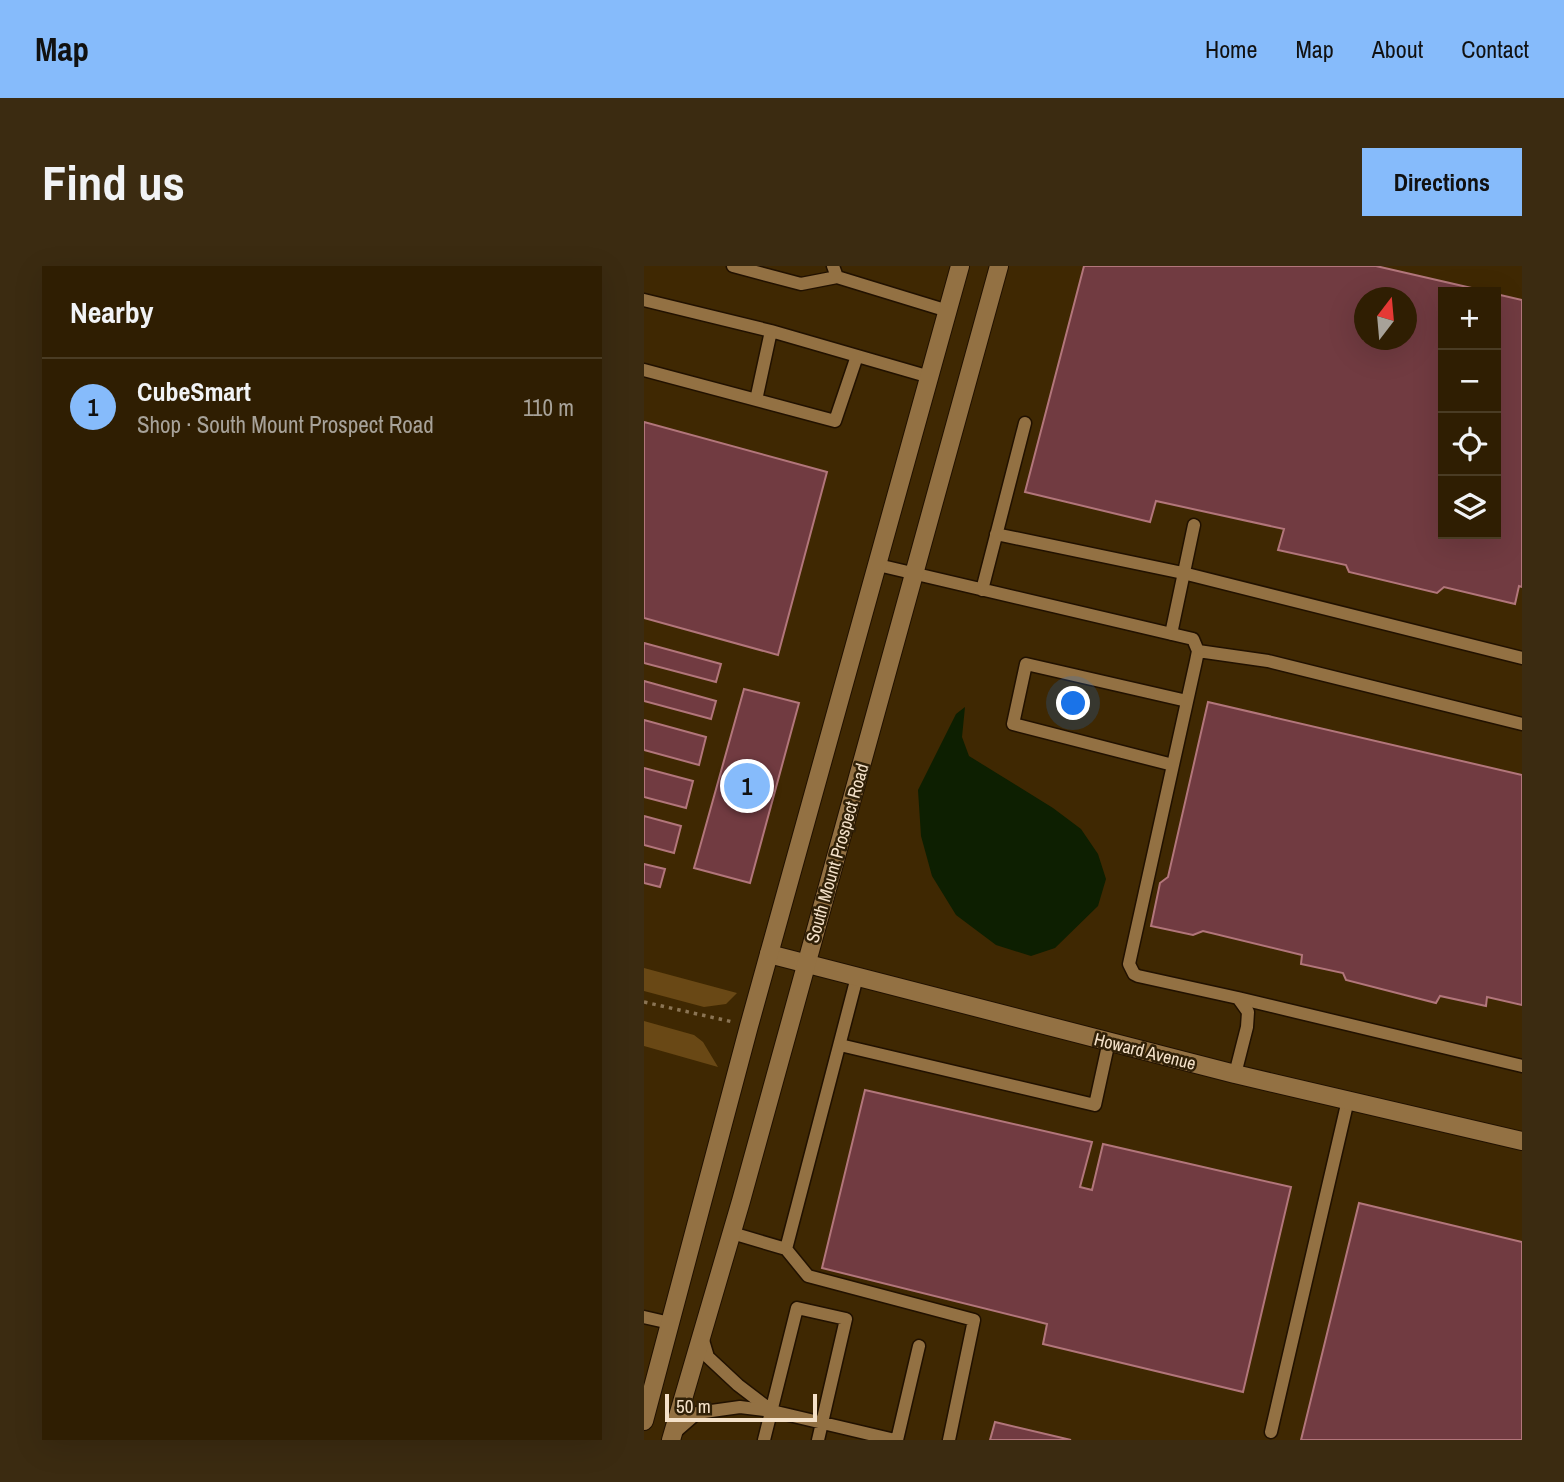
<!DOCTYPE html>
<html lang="en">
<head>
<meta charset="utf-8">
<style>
	body { margin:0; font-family:"Archivo Narrow",sans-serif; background:#3b2b11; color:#f1f3f6 }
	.controls { position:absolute; right:21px; top:21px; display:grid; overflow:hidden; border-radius:0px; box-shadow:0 7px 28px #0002 }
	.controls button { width:63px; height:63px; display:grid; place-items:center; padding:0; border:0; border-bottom:2px solid #4a3c24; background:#2f1e02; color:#f1f3f6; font:35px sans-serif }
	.compass { position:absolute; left:710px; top:21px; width:63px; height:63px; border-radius:50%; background:#2f1e02; box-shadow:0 7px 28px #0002; rotate:16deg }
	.scale { position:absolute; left:21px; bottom:18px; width:152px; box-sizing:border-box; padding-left:7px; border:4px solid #f4e1c9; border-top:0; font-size:19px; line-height:24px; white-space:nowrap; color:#f4e1c9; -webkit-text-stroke:5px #302007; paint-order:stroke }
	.you { position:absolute; left:430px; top:438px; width:24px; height:24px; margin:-18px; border:5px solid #fff; border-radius:50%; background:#1a73e8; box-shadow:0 0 0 10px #1a73e833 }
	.badge { display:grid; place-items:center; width:46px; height:46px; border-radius:50%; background:#86bbfb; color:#111; font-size:23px; font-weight:700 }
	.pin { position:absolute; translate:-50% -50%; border:4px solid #fff; box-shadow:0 2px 7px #0006 }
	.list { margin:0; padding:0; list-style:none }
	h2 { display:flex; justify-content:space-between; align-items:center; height:91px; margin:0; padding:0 28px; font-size:30px }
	h2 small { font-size:23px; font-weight:400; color:#a7a299 }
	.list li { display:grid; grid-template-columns:46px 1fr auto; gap:21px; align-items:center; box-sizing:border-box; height:98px; padding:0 28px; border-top:2px solid #4a3c24 }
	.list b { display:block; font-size:26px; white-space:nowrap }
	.list p { margin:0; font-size:23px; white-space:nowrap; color:#a7a299 }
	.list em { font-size:23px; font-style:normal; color:#a7a299 }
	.icon { flex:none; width:38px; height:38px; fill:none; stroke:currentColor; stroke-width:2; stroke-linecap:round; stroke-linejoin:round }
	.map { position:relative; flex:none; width:878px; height:1174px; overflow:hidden; border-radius:0px }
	header { display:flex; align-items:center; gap:42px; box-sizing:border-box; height:98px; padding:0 35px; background:#86bbfb; color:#111 }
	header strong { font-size:33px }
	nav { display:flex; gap:38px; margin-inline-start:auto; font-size:24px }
	.intro { display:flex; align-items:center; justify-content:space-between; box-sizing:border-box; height:168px; padding:0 42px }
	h1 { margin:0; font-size:49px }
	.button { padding:18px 32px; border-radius:0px; background:#86bbfb; color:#111; font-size:24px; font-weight:700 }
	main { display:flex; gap:42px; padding:0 42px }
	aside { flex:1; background:#2f1e02; border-radius:0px; box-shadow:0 7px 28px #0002 }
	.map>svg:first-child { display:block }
</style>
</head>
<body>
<header>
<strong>Map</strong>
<nav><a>Home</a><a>Map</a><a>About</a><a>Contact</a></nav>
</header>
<div class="intro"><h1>Find us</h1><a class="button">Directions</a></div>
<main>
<aside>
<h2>Nearby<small></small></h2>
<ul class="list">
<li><span class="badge">1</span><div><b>CubeSmart</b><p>Shop · South Mount Prospect Road</p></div><em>110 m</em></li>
</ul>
</aside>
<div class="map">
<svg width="878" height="1174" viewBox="0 0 878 1174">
	<rect width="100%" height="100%" fill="#3f2802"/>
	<path fill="#694815" d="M0 702 93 727 82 738 60 741 0 725Z
		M0 755 50 769 59 776 74 801 0 780Z"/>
	<path fill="#0d1f01" d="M321 441 318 471 325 490 409 542 437 563 454 588 462 613 454 640 411 682 387 690 352 679 312 649 288 610 277 570 274 524 312 448Z"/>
	<path fill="#713b41" stroke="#b2767b" stroke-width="2" fill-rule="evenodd" d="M440 0H732L845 26H799V268H852V28L878 34V321L875 320 871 338 800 321 793 327 705 306 702 299 634 284 640 263 512 235 506 256 381 226ZM720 32H762V74H720Z
		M0 156 183 206 134 389 0 352Z
		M0 377 77 398 72 416 0 397Z
		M0 415 72 435 67 453 0 435Z
		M100 423 155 437 106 617 50 602Z
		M564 436 878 509V739L843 731 842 740 796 730 792 737 702 714 699 707 657 698 658 689 559 665 549 669 507 660 516 617 524 611Z
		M0 454 62 471 55 499 0 484Z
		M0 502 49 515 42 542 0 531Z
		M0 550 37 560 30 587 0 579Z
		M0 598 21 603 16 621 0 617Z
		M221 824 448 876 436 921 448 924 459 878 647 921 599 1126 399 1078 403 1058 178 1002Z
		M715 937 878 976V1174H657Z
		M351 1156 427 1174H346Z"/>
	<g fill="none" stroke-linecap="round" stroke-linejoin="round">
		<defs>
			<path id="service" d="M89 0 157 18 193 11
				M189 0 193 11 304 45
				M0 34 127 65 286 111
				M0 104 191 155 213 90
				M112 134 127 65
				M352 268 539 307 878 392
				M234 299 549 373 554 385 552 395 485 698 490 708 494 710 594 732 604 746 603 761 591 808
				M338 324 381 157
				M527 368 550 259
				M554 385 624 395 878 458
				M529 499 369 458 382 398 543 435
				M594 732 878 800
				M196 779 451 839 465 775
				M88 967 142 983 164 1010 330 1054 305 1174
				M142 983 213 711
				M0 1051 26 1057
				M128 1145 251 1174
				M627 1166 704 834
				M29 1168 53 1147 96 1141 128 1145 94 1119 64 1091 58 1071
				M120 1174 153 1042 202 1053 174 1174
				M253 1174 275 1080"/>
			<path id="minor" d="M125 688 591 808 878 875"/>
			<path id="secondary" d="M0 1155 105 760 316 0
				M27 1174 97 935 355 0"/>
		</defs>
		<use href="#service" stroke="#211100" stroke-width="15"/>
		<use href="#minor" stroke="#211100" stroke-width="20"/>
		<use href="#secondary" stroke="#211100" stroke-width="20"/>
		<path stroke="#8a7454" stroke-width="3.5" stroke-dasharray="3.5 5" stroke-linecap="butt" d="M0 736 89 756"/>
		<use href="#service" stroke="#937143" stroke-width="12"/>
		<use href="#minor" stroke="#937143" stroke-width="18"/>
		<use href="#secondary" stroke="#937143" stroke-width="18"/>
	</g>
	<g text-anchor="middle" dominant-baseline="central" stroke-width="5" stroke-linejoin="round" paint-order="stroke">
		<g font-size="18" fill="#f4e1c9" stroke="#302007">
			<text transform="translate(193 587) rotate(-74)">South Mount Prospect Road</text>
			<text transform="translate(501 785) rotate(14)">Howard Avenue</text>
		</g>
	</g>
</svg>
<div class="controls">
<button>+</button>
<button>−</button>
<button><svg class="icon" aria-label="locate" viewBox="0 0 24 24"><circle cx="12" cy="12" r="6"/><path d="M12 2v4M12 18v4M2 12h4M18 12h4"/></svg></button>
<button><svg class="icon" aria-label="layers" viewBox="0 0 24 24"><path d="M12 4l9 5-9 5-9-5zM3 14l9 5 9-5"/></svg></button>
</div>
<svg class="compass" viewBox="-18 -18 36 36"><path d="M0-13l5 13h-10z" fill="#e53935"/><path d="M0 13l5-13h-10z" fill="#a7a299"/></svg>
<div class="scale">50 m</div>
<div class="you"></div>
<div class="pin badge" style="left:103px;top:520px">1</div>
</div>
</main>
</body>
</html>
